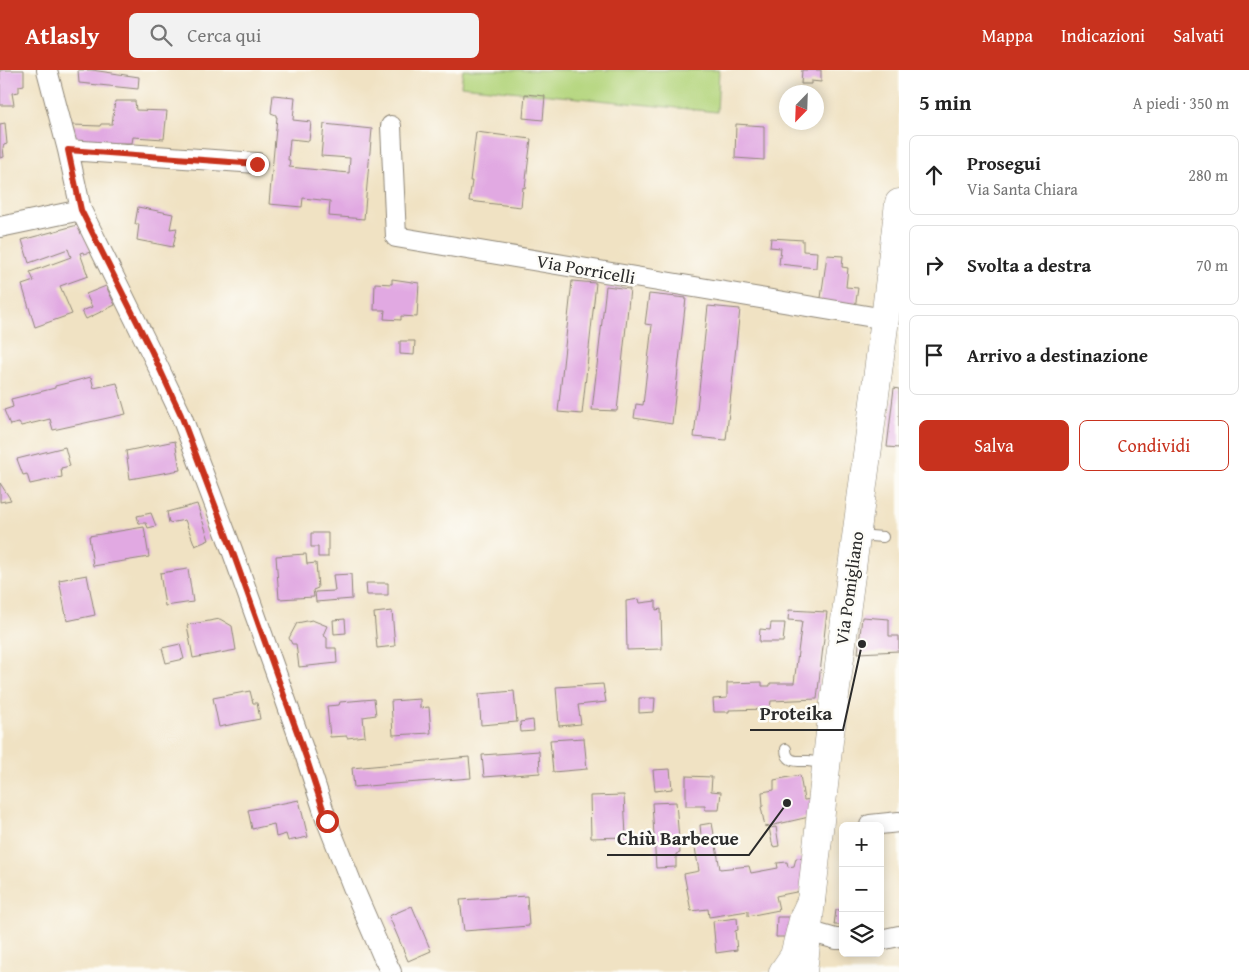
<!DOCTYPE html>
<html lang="it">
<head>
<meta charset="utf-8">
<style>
	body { margin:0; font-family:"Gentium Book Plus",serif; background:#f2f2f2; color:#222 }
	.controls { position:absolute; right:15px; bottom:15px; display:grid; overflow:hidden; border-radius:8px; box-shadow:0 2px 12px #0003 }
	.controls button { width:45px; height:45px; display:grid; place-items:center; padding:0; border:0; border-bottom:1px solid #e0e0e0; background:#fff; color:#222; font:25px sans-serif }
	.compass { position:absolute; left:779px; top:15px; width:45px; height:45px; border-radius:50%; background:#fff; box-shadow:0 2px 12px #0003; rotate:203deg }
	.stop { position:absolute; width:15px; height:15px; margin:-11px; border:4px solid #c8321e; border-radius:50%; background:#fff }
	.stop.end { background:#c8321e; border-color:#fff; box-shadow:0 1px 5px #0008 }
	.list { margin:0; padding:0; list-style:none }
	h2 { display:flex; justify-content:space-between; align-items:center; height:65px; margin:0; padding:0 20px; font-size:21px }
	h2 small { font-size:16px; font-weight:400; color:#767676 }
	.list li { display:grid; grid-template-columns:32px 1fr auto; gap:15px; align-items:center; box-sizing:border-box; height:80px; margin:0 10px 10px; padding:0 10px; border:1px solid #e0e0e0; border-radius:8px }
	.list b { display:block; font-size:19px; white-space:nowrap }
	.list p { margin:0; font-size:16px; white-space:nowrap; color:#767676 }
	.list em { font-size:16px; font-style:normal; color:#767676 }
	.actions { display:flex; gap:10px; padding:15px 20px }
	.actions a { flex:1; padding:11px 0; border:1px solid #c8321e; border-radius:8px; text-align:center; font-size:18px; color:#c8321e }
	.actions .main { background:#c8321e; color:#fff }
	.icon { flex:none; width:28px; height:28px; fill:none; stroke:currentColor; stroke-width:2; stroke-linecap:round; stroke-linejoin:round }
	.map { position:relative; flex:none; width:899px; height:902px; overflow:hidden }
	header { display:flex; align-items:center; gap:30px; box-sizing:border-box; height:70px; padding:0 25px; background:#c8321e; color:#fff }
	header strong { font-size:24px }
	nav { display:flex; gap:28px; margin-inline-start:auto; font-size:18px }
	.search { width:350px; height:45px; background:#f2f2f2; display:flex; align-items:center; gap:12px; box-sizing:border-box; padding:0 18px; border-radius:8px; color:#767676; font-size:19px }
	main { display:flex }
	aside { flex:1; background:#fff }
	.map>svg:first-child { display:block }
</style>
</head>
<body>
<header>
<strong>Atlasly</strong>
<div class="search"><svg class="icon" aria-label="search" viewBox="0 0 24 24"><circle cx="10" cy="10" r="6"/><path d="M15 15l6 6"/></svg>Cerca qui</div>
<nav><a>Mappa</a><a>Indicazioni</a><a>Salvati</a></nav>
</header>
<main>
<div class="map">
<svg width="899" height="902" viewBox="0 0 899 902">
	<rect width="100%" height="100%" fill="#fdfcf7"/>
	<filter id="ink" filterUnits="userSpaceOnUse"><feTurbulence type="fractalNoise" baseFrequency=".02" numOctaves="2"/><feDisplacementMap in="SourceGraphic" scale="10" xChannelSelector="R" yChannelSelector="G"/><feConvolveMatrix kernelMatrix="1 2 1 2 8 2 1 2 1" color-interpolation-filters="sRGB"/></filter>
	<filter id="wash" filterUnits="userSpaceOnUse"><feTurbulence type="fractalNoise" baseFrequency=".0096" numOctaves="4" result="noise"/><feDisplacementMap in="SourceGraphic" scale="20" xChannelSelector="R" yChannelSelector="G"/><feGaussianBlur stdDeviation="1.12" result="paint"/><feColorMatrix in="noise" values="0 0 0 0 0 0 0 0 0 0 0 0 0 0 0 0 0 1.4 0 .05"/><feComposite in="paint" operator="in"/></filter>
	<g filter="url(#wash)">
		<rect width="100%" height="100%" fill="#f0e2c3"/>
		<path fill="#b5d67f" stroke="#708055" d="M463 0H719L717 42 461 16Z"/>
		<g id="blocks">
			<path fill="#e1a9e2" d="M0 0H24V15L19 16V22L12 23 14 35H0Z
				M78 0H92L139 7 138 19 79 13Z
				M802 0H821V12L811 11V14H801Z
				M525 24 545 26 543 50 523 48Z
				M273 25 295 27 293 50 311 52 309 71 290 69 288 90H290L289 97 349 103 350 88 321 86 324 54 372 59 364 149 329 146 330 131 303 128 302 137 269 134 277 47H276V45L271 43Z
				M115 31H135L136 40 167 41 164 69 133 67 132 73H76L72 55 100 56 101 54H112Z
				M5 53 7 74 4 75 3 77 4 87 0 88V54Z
				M736 54 764 56V90L735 88Z
				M476 62 531 69 525 118 523 117 521 137 469 131 472 111H470Z
				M138 137 173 144 170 159 177 158 173 177 137 170 139 154H135Z
				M81 154 91 182 84 184 83 182 80 183 88 206 60 216 72 244 35 257 22 215 34 211 30 202 71 187 68 179 29 193 22 170Z
				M771 168 803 170V181L817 182 816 198 779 194 781 178 770 177Z
				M827 185 843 186 842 197 848 198 846 217 858 218 855 238 820 235Z
				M392 209 419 213 417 247 401 246V250L384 249 385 240H374L375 213 392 214Z
				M572 211 596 213 582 344 558 342Z
				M106 216 115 235 86 249 82 241 92 237 86 224Z
				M606 216 630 219 617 341 592 340Z
				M649 224 686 228 672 354 634 348 636 334 643 335 652 255 645 254Z
				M708 236 740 239 726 370 694 367Z
				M400 271H415L414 285 400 284Z
				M91 307 94 318 117 313 126 344 53 360 50 349 21 356 19 353 10 355 4 340 13 337 11 329 55 318V316Z
				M894 318 899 319V378L887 377Z
				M175 371 180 400 130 409 126 381Z
				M65 377 70 396 61 398 62 407 30 414 27 404 23 405 17 389Z
				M0 413 11 430 0 432Z
				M197 434 209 470 195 476 185 450 169 453 167 442Z
				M151 443 156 456 148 458 146 453H139L137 446Z
				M144 457 149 487 93 496 89 466Z
				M311 463H328V487H318V477H311Z
				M306 484 307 494 316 493 318 518 313 520 314 527 279 529 276 486Z
				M188 499 193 532 165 536 160 503Z
				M351 504 352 529 316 532 315 522 335 521 333 505Z
				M87 505 95 545 67 551 59 510Z
				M366 513H388V525H367Z
				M639 529 640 533 656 531V540L661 539 662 579 627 580 626 531Z
				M789 540 827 542 817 629 771 631 770 639 729 640V642H714L713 629 727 628V613L762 612V616H770V613H794L802 551 788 550Z
				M392 541 395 576 377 578 374 543Z
				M862 547 889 549V566H899V581L858 583Z
				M220 549 232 556 236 580 193 588 187 555Z
				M345 549 346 563 334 564 333 550Z
				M312 550 327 556 323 565 327 568V578H336L337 593 299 597 296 574H292L289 568 297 553Z
				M771 553H785L783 572H759L760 559 770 560Z
				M180 574 184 589 166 593 162 578Z
				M603 614 606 632 578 635 581 654 559 656 556 617Z
				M250 621 253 633H257L260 649 219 657 213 628Z
				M514 621 517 652 481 655 479 624Z
				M639 628H655L654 642 639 643Z
				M374 629 376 645 363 647 365 666 347 668V666L330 667 327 636 339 635 340 632Z
				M420 629V638L429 637 431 663 393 665 391 631Z
				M533 650 534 661 521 662 520 652Z
				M584 668 587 699 553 702 550 670Z
				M539 681 540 703 484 707 482 685Z
				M469 687 471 708 354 717 352 698Z
				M670 699 672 719 655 721 653 700Z
				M800 705 804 730 812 729 809 747 765 757 761 737 763 736 762 722 774 720V710Z
				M686 706 712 707 711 721 721 722 719 740H705V736H686Z
				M624 725 626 767 591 768 590 726Z
				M299 730 308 767 288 771 286 764 276 767 274 754 252 759 248 740Z
				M676 732 680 783 676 784V797L656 798 652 733Z
				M712 753 720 799 749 796 751 803 778 798 777 793 787 792 788 797 794 796 796 788 806 789 801 821 776 826 779 840 748 846V841L709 847 708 839 691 841 684 804 699 801 693 766 701 765 700 755Z
				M776 757 779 776 773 777 769 758Z
				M527 826 529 856 464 861 460 830Z
				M412 836 431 881 408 891 389 846Z
				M836 840H843V855H834Z
				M777 847H791L790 867H776Z
				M737 848 738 860 735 861 737 880 716 883 713 851Z"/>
		</g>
	</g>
	<g filter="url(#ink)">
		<use href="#blocks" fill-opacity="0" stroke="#8e8677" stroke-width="1"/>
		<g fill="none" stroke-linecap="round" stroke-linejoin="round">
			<defs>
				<path id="service" d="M857 465 883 467
					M786 679C786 693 798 691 808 691 814 692 820 692 825 693"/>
				<path id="minor" d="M47 0 68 80 81 140 151 282 181 345 232 480 306 687 327 751 353 817 382 884 391 902
					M391 56 396 167 885 249
					M68 80 257 93
					M0 157 81 140
					M870 756V755L899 752
					M808 861 836 869H843
					M880 870 899 866"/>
				<path id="secondary" d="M803 902 829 671 885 249 899 133"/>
				<path id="trunk" d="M783 902 794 886 804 846 811 831"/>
			</defs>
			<use href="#service" stroke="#8e8677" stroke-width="12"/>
			<use href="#minor" stroke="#8e8677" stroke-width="22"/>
			<use href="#secondary" stroke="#8e8677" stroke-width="29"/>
			<use href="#trunk" stroke="#8e8677" stroke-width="29"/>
			<use href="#service" stroke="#fff" stroke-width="10"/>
			<use href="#minor" stroke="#fff" stroke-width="20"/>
			<use href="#secondary" stroke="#fff" stroke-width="28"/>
			<use href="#trunk" stroke="#fff" stroke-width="28"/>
		</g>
	</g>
	<g fill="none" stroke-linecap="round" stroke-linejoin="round" filter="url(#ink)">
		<path stroke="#c8321e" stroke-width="6" d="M257 94 68 80 81 140 152 282 181 345 232 480 306 687 327 751"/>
	</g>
	<g text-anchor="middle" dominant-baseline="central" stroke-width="5" stroke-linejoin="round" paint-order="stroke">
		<g font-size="18" fill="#2b2b2b" stroke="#fdfcf7">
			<text transform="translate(586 199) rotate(10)">Via Porricelli</text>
			<text transform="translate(849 518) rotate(-82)">Via Pomigliano</text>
		</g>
	</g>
	<path fill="none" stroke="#2b2b2b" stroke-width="2" d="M862 574L843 660H750M787 733L749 785H607"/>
	<g fill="#2b2b2b" stroke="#fdfcf7" stroke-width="2">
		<circle cx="862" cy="574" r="5"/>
		<circle cx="787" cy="733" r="5"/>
	</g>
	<g font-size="19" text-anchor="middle" font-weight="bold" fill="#2b2b2b" stroke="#fdfcf7" stroke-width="5" stroke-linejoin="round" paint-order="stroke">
		<text x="796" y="650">Proteika</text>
		<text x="678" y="775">Chiù Barbecue</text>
	</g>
</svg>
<div class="controls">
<button>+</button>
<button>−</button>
<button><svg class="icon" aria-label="layers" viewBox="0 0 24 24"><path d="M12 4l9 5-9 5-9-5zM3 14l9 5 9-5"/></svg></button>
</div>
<svg class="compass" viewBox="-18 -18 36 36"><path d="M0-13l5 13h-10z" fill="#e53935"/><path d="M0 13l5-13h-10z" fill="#767676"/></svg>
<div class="stop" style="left:327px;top:751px"></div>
<div class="stop end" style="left:257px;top:94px"></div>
</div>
<aside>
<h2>5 min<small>A piedi · 350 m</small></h2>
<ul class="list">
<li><svg class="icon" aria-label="ahead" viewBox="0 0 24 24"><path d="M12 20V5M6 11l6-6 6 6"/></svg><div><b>Prosegui</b><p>Via Santa Chiara</p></div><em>280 m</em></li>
<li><svg class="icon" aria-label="right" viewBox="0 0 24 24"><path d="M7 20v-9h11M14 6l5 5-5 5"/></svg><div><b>Svolta a destra</b></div><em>70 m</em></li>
<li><svg class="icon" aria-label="arrive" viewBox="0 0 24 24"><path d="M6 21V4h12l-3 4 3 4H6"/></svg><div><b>Arrivo a destinazione</b></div></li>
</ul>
<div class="actions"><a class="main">Salva</a><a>Condividi</a></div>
</aside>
</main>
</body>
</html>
